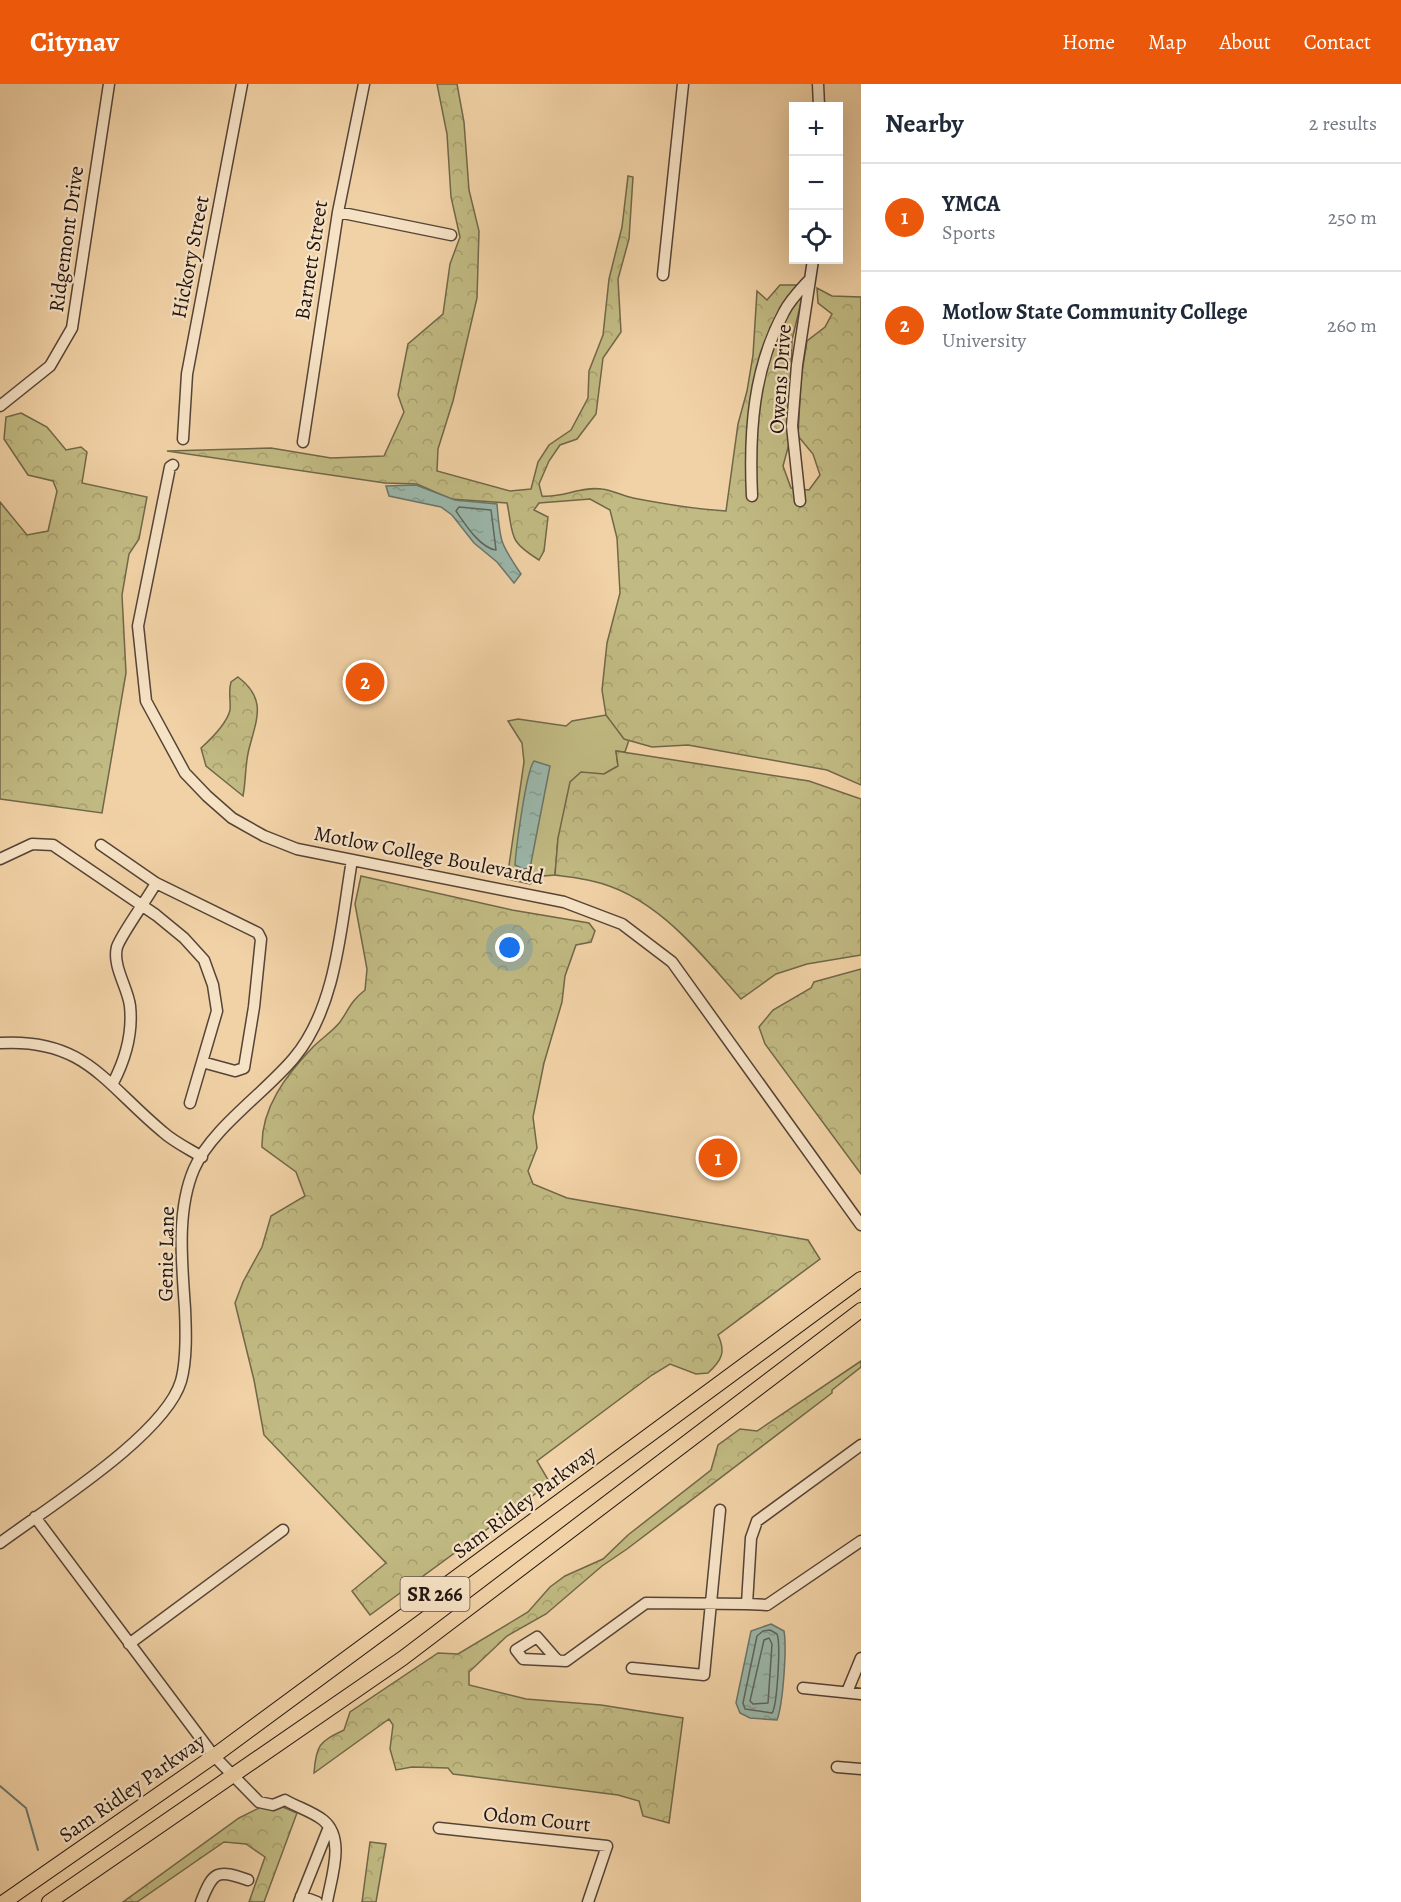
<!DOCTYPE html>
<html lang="en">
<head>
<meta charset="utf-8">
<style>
	body { margin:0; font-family:Alegreya,serif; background:#f2f2f3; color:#1f2937 }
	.controls { position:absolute; right:18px; top:18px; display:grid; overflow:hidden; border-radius:0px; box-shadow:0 6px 24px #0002 }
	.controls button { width:54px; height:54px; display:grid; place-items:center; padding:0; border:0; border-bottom:2px solid #e0e1e3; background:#fff; color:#1f2937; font:30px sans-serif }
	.you { position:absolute; left:510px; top:864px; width:21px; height:21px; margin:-15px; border:4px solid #fff; border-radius:50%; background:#1a73e8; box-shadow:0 0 0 9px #1a73e833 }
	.badge { display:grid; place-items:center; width:39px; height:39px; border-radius:50%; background:#ea580c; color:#fff; font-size:20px; font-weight:700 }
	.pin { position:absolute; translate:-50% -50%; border:3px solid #fff; box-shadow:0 2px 6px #0006 }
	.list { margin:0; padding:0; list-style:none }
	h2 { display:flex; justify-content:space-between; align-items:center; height:78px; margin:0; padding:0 24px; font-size:26px }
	h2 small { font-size:20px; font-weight:400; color:#747a83 }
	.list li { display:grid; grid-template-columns:39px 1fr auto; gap:18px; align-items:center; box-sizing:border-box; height:108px; padding:0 24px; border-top:2px solid #e0e1e3 }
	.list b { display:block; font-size:22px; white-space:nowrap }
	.list p { margin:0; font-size:20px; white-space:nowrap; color:#747a83 }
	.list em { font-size:20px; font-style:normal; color:#747a83 }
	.icon { flex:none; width:33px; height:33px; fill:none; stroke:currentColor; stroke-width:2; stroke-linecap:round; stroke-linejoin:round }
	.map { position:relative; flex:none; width:861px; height:1818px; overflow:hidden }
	header { display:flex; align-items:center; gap:36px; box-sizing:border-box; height:84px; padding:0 30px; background:#ea580c; color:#fff }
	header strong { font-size:28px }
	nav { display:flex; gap:33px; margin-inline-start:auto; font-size:21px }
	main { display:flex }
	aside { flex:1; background:#fff }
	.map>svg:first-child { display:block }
</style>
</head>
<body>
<header>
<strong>Citynav</strong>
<nav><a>Home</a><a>Map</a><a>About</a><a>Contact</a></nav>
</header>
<main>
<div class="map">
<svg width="861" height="1818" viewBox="0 0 861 1818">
	<defs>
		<pattern id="forest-crowns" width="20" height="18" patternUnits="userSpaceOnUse" patternTransform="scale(1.5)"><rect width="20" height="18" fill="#c1ba82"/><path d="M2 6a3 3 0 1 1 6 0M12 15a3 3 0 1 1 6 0" fill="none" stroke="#a69f6f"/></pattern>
		<pattern id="water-ripples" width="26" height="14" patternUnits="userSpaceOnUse" patternTransform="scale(1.5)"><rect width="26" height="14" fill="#9bb7aa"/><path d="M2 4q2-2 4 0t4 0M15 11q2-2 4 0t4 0" fill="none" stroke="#859c91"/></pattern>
	</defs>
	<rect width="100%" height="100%" fill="#f1d2a6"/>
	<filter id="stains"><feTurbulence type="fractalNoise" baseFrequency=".00333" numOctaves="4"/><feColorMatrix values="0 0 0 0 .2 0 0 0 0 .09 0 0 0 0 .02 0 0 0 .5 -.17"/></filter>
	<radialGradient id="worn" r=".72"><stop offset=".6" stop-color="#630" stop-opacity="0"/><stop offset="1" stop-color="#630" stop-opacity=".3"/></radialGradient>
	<path fill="#c1ba82" stroke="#716749" stroke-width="1.5" d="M606 631 629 656 625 668 616 667 618 682 604 690 558 754 555 791 543 792 530 800 507 795 524 678 522 659 508 637 518 635 566 642 572 637Z"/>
	<path fill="url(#forest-crowns)" stroke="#716749" stroke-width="1.5" d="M437 0H457L464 38 469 106 479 147 477 214 453 317 438 365 437 387 510 407 531 405 538 378 549 361 571 346 588 314 589 287 603 251 609 195 622 143 628 92 633 93 629 155 618 195 621 248 603 274 596 330 577 355 560 361 549 377 539 400 542 412C563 414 580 402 602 405 612 406 623 412 633 414 664 420 695 425 726 427L738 340 747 307 753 271 757 207 767 216 780 201H799L802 214 792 256 789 360 783 382 791 404 809 406 820 391 813 370 798 352 801 294 807 257 825 243 832 230 818 219 817 204 832 212 861 213V701L827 686 688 661 652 663 624 655 606 631 602 606 607 559 620 509 617 454 610 426 590 415 539 419 534 426 548 433 544 467 539 476C507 456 514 452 507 419L451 415 417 400 385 399 167 367 271 364 331 374 384 372 404 328 398 311 408 260 443 230 450 180 460 153 451 113 447 50Z
		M21 329 47 343 66 366 81 363 87 368 82 399 147 413 139 455 129 470 122 511 126 589 102 729 0 715V418L27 451 48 447 57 407 53 397 28 391 4 355 6 333Z
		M238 593C267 615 257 634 249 665 245 680 246 697 243 712L206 682 201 664C211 655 227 639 230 626 231 616 228 608 231 598Z
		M616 667 809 697 861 715V871L807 880 776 890 741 915C700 869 656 811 592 797 580 794 567 793 555 791L558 754 570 698 581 688 604 690 618 682Z
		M361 792 512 826 589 839 595 847 591 858 576 861 565 892 562 918 544 979 533 1033 537 1064 528 1087 533 1100 567 1114 808 1156 820 1175 718 1251C726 1268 722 1276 708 1289L696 1290 670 1280 652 1291 537 1377 550 1399 370 1531 352 1507 386 1479 264 1351 254 1296 235 1219 243 1198 262 1163 271 1132 305 1112 296 1088 262 1063C261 1024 286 991 313 963 321 955 333 947 340 938 349 925 351 917 365 906L367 885 355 820Z
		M861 885V1090L765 960 759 943 773 926 811 904 814 898Z
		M861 1277V1283L832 1306V1309L627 1465 602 1482 546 1530 507 1552 469 1588V1601L526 1615 601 1621 683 1634 669 1739 643 1732 639 1717 618 1711 453 1690 448 1684 412 1683 396 1686 390 1665 393 1641 389 1635 314 1689C316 1661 319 1658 344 1646L350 1628 438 1569 458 1570 528 1528 550 1503 565 1492 603 1475 628 1451 711 1386 718 1361 740 1345 757 1347Z
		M271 1718 297 1729 264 1818H249L265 1773 246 1760 224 1758 137 1818H123L239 1734Z
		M370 1758 386 1760 376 1818H362Z"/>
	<path fill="url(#water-ripples)" stroke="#6a766c" stroke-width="1.5" d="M416 401 455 416 497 420C500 458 500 459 521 490L514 499 497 478 474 459 452 431 441 423 389 412 386 402Z
		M534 677 550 682 530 784 523 785 515 781C516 765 526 687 534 677Z
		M771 1540 784 1547C787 1564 783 1620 777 1636L750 1634 740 1629 736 1619 751 1547Z"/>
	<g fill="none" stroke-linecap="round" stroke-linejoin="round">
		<path stroke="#5e665d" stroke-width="1.5" d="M459 423 491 426 496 466C480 464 465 440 456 427Z
			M763 1547 770 1546 777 1550C781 1560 777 1623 772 1629L745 1625 743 1619 757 1552Z
			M769 1554 772 1560 768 1619 753 1620 750 1617 764 1556Z"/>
		<path stroke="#6a766c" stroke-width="2" d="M0 1702 26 1724 38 1766"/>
		<defs>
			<path id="minor" d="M818 0 819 22
				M338 128 451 151
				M663 191 683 0
				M0 322 50 282 72 244 109 0
				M183 355 187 290 242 0
				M303 358 338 128 364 0
				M173 381 170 383 138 542 146 617 185 689 207 712 232 734 264 752 297 765 564 818 622 840 672 878 861 1141
				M752 412C749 348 753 285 784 228 790 216 801 205 810 195
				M800 417 792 342 797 281 813 176
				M101 761 156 799
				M0 775 32 760 53 761 156 831 184 854 204 876 213 901 217 927 190 1019
				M0 959C85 954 105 1000 163 1048 174 1058 189 1065 202 1073
				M113 999C125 976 133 950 130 922 128 904 112 882 117 863 122 849 148 814 156 799L258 849 261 855 254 923 244 984 235 987 202 978
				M861 1361 757 1437 751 1454 747 1520 767 1521 861 1457
				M35 1433 214 1672 259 1718 273 1721 285 1716C297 1723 313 1728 323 1736 346 1754 331 1794 327 1818
				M0 1459C47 1424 165 1351 181 1297 187 1276 186 1247 185 1225 182 1180 176 1127 194 1085 212 1044 265 1009 294 974 337 923 341 840 352 776
				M129 1560 283 1446
				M557 1576 537 1553 516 1566 523 1575 566 1577 646 1519 747 1520
				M632 1584 704 1591 720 1426
				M803 1604 861 1610
				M847 1608 861 1574
				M837 1683 861 1685
				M439 1744 607 1762 588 1818
				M301 1812 317 1818
				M201 1818C213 1787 217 1785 248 1796
				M299 1818 329 1743"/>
			<path id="major" d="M4 1818 214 1672 861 1195
				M49 1818 403 1574 861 1226"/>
		</defs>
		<use href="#minor" stroke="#554436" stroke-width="13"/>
		<use href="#major" stroke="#211410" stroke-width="16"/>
		<use href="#minor" stroke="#f6e2c5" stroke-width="10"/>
		<use href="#major" stroke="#f1d2a6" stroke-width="14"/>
	</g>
	<g text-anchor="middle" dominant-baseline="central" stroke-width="4.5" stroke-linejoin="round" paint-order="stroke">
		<rect fill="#f6e2c5" stroke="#615246" stroke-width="1.5" x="400.5" y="1493" width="69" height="34" rx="4.5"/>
		<g font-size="20" font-weight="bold" fill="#211410">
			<text x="435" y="1510">SR 266</text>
		</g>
		<g font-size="21" fill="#211410" stroke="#f6e2c5">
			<text transform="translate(66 155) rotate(-82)">Ridgemont Drive</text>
			<text transform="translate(190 173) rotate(-79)">Hickory Street</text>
			<text transform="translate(311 176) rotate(-81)">Barnett Street</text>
			<text transform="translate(780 295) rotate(-86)">Owens Drive</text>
			<text transform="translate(429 771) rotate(11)">Motlow College Boulevardd</text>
			<text transform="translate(166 1170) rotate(-89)">Genie Lane</text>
			<text transform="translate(524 1418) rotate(-37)">Sam Ridley Parkway</text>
			<text transform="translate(132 1704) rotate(-35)">Sam Ridley Parkway</text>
			<text transform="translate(537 1735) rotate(6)">Odom Court</text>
		</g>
	</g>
	<rect width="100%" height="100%" filter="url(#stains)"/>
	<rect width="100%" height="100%" fill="url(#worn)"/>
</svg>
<div class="controls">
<button>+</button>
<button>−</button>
<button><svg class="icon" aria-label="locate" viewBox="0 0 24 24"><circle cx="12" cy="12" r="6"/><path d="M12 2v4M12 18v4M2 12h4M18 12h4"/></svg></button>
</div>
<div class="you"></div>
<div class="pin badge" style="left:718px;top:1074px">1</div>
<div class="pin badge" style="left:365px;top:598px">2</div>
</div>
<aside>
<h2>Nearby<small>2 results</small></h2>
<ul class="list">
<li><span class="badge">1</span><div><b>YMCA</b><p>Sports</p></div><em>250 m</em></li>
<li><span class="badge">2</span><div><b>Motlow State Community College</b><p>University</p></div><em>260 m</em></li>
</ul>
</aside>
</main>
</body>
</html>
